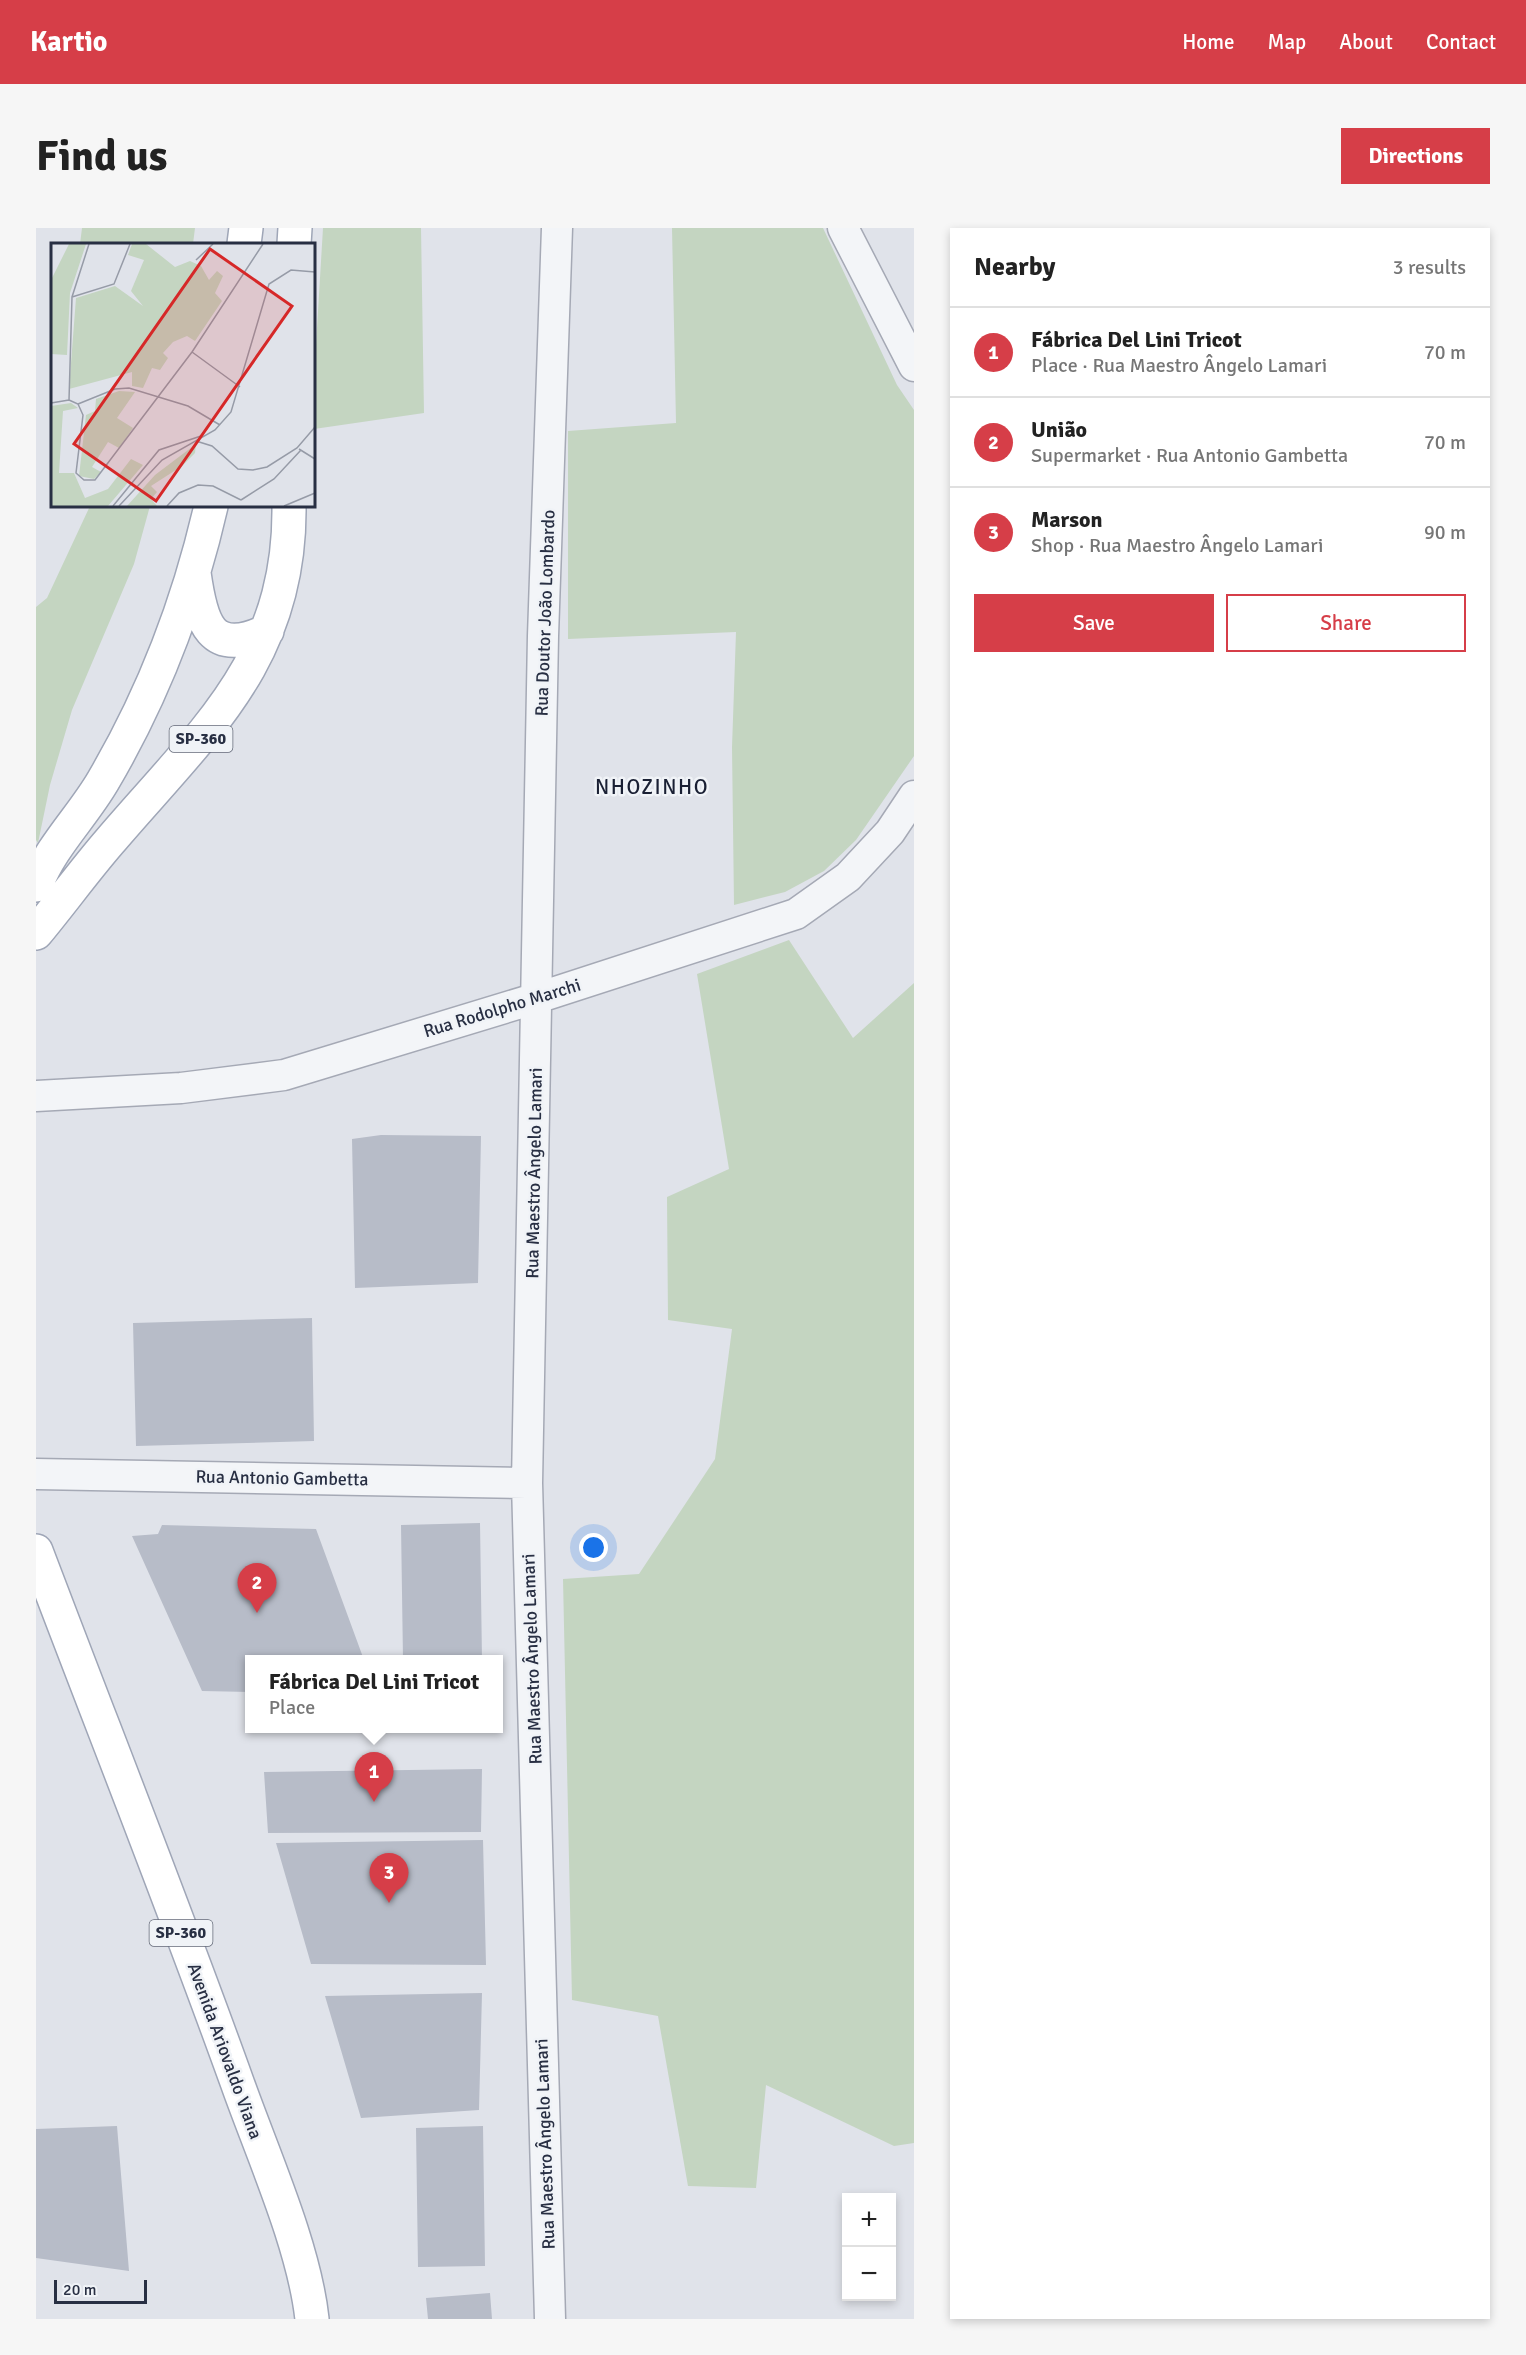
<!DOCTYPE html>
<html lang="en">
<head>
<meta charset="utf-8">
<style>
	body { margin:0; font-family:Signika,sans-serif; background:#f6f6f6; color:#222 }
	.controls { position:absolute; right:18px; bottom:18px; display:grid; overflow:hidden; border-radius:0px; box-shadow:0 3px 9px #0003 }
	.controls button { width:54px; height:54px; display:grid; place-items:center; padding:0; border:0; border-bottom:2px solid #e0e0e0; background:#fff; color:#222; font:30px sans-serif }
	.scale { position:absolute; left:18px; bottom:15px; width:93px; box-sizing:border-box; padding-left:6px; border:3px solid #282f43; border-top:0; font-size:16px; line-height:21px; white-space:nowrap; color:#282f43; -webkit-text-stroke:4px #f0f3f7; paint-order:stroke }
	.you { position:absolute; left:558px; top:1320px; width:21px; height:21px; margin:-15px; border:4px solid #fff; border-radius:50%; background:#1a73e8; box-shadow:0 0 0 9px #1a73e833 }
	.badge { display:grid; place-items:center; width:39px; height:39px; border-radius:50%; background:#d63e48; color:#fff; font-size:20px; font-weight:700 }
	.pin { position:absolute; translate:-50% -50px; filter:drop-shadow(0 2px 3px #0008) }
	.pin::after { content:''; position:absolute; top:32px; width:21px; height:18px; background:inherit; clip-path:polygon(0 0,100% 0,50% 100%) }
	.popup { position:absolute; left:209px; top:1427px; width:258px; height:78px; box-sizing:border-box; display:grid; place-content:center; border-radius:0px; background:#fff; filter:drop-shadow(0 2px 4px #0005); font-size:20px; white-space:nowrap; color:#767676 }
	.popup b { font-size:22px; color:#222 }
	.popup::after { content:''; position:absolute; left:50%; top:100%; margin-left:-12px; border:12px solid transparent; border-top-color:#fff }
	.list { margin:0; padding:0; list-style:none }
	h2 { display:flex; justify-content:space-between; align-items:center; height:78px; margin:0; padding:0 24px; font-size:26px }
	h2 small { font-size:20px; font-weight:400; color:#767676 }
	.list li { display:grid; grid-template-columns:39px 1fr auto; gap:18px; align-items:center; box-sizing:border-box; height:90px; padding:0 24px; border-top:2px solid #e0e0e0 }
	.list b { display:block; font-size:22px; white-space:nowrap }
	.list p { margin:0; font-size:20px; white-space:nowrap; color:#767676 }
	.list em { font-size:20px; font-style:normal; color:#767676 }
	.actions { display:flex; gap:12px; padding:18px 24px }
	.actions a { flex:1; padding:14px 0; border:2px solid #d63e48; border-radius:0px; text-align:center; font-size:21px; color:#d63e48 }
	.actions .main { background:#d63e48; color:#fff }
	.map { position:relative; flex:none; width:878px; height:2091px; overflow:hidden; border-radius:0px }
	header { display:flex; align-items:center; gap:36px; box-sizing:border-box; height:84px; padding:0 30px; background:#d63e48; color:#fff }
	header strong { font-size:28px }
	nav { display:flex; gap:33px; margin-inline-start:auto; font-size:21px }
	.intro { display:flex; align-items:center; justify-content:space-between; box-sizing:border-box; height:144px; padding:0 36px }
	h1 { margin:0; font-size:42px }
	.button { padding:15px 27px; border-radius:0px; background:#d63e48; color:#fff; font-size:21px; font-weight:700 }
	main { display:flex; gap:36px; padding:0 36px }
	aside { flex:1; background:#fff; border-radius:0px; box-shadow:0 3px 9px #0003 }
	.map>svg:first-child { display:block }
</style>
</head>
<body>
<header>
<strong>Kartio</strong>
<nav><a>Home</a><a>Map</a><a>About</a><a>Contact</a></nav>
</header>
<div class="intro"><h1>Find us</h1><a class="button">Directions</a></div>
<main>
<div class="map">
<svg width="878" height="2091" viewBox="0 0 878 2091">
	<rect width="100%" height="100%" fill="#e0e3ea"/>
	<path fill="#c4d5c1" d="M46 0H159L157 16H44Z
		M287 0H385L388 185 278 201V150Z
		M636 0H787L861 157 878 182V528L820 612 788 643 749 664 698 677 696 519 700 404 532 411V203L640 195Z
		M54 278H114L98 336 36 482 14 557 2 615 0 612V379L11 370Z
		M753 712 817 810 878 755V1915L858 1918 730 1857 720 1960 652 1958 622 1788 536 1772 527 1351 603 1346 679 1231 696 1101 632 1092 631 969 693 941 661 746Z"/>
	<path fill="#b7bcc8" d="M345 907 445 908 442 1055 319 1060 316 911Z
		M276 1090 278 1213 100 1218 97 1095Z
		M444 1295 446 1432H367L365 1297Z
		M126 1297 280 1301 328 1432H214V1464L166 1463 96 1308 122 1306Z
		M446 1541 445 1604 232 1605 228 1544Z
		M447 1612 450 1737 275 1736 240 1615Z
		M446 1765 443 1882 325 1890 289 1768Z
		M81 1898 93 2043 0 2030V1901Z
		M447 1898 449 2038 382 2039 380 1900Z
		M454 2065 456 2091H392L390 2070Z"/>
	<g fill="none" stroke-linecap="round" stroke-linejoin="round">
		<defs>
			<path id="minor" d="M807 0 878 138
				M0 868 145 860 248 847 501 770 760 686 812 649 854 604 878 568
				M0 1246 491 1255
				M514 2091 491 1255 507 408 521 0"/>
			<path id="primary" d="M208 16 210 0
				M258 16 259 0
				M158 345C165 395 174 430 231 403
				M0 657C15 618 46 589 67 553 117 468 153 374 175 278
				M0 705C25 675 48 643 74 613 166 505 255 432 253 278
				M0 1323C67 1500 137 1676 201 1854 226 1925 268 2017 276 2091"/>
		</defs>
		<use href="#minor" stroke="#a5a9b5" stroke-width="33"/>
		<use href="#primary" stroke="#9fa6b7" stroke-width="36"/>
		<use href="#minor" stroke="#f3f5f8" stroke-width="30"/>
		<use href="#primary" stroke="#fff" stroke-width="33"/>
	</g>
	<g text-anchor="middle" dominant-baseline="central" stroke-width="5" stroke-linejoin="round" paint-order="stroke">
		<g fill="#f0f3f7" stroke="#646a79" stroke-width="1.5">
			<rect x="133.5" y="498" width="63" height="26" rx="4.5"/>
			<rect x="113.5" y="1692" width="63" height="26" rx="4.5"/>
		</g>
		<g font-size="16" font-weight="bold" fill="#282f43">
			<text x="165" y="511">SP-360</text>
			<text x="145" y="1705">SP-360</text>
		</g>
		<g font-size="18" fill="#282f43" stroke="#f0f3f7">
			<text transform="translate(509 385) rotate(-88)">Rua Doutor João Lombardo</text>
			<text transform="translate(466 780) rotate(-17)">Rua Rodolpho Marchi</text>
			<text transform="translate(498 945) rotate(-89)">Rua Maestro Ângelo Lamari</text>
			<text transform="translate(246 1250) rotate(1)">Rua Antonio Gambetta</text>
			<text transform="translate(496 1431) rotate(-92)">Rua Maestro Ângelo Lamari</text>
			<text transform="translate(189 1823) rotate(70)">Avenida Ariovaldo Viana</text>
			<text transform="translate(509 1916) rotate(-92)">Rua Maestro Ângelo Lamari</text>
		</g>
		<g font-size="21" letter-spacing="1.5" fill="#1a2034" stroke="#f0f3f7">
			<text x="616" y="559">NHOZINHO</text>
		</g>
	</g>
	<g transform="translate(15 15)">
		<rect width="264" height="264" fill="#e0e3ea"/>
		<path d="M18 1H35L19 50 16 112 0 111V37ZM81 1H95L124 24 139 18 150 23 158 37 166 28 172 33 164 50 171 58 144 98 136 93 122 99 112 110 117 115 109 127 101 125 92 145 81 143V129L18 146 25 55 64 43 92 63 80 48 93 17 77 12ZM68 148 84 149 66 175 82 185 68 205 57 199 41 224 50 229 43 236 28 233 35 172 44 168 45 156ZM20 160 27 165 12 168 8 230H23L34 255 57 246 80 216 92 222 57 263H0V163ZM145 201 144 210 131 223 100 243 106 249 100 256 106 263H76L104 232Z" fill="#c4d5c1"/>
		<path fill="none" stroke="#969ba7" stroke-width="1.5" d="M145 17 162 1M21 54 63 41 79 1M141 109 189 144M18 157 27 161 32 172 25 230 33 237H44L141 109 212 1M18 157 21 54 38 1M0 160 18 157M27 161 64 146 78 145 137 163 169 182M145 198 161 203 187 226 202 227 216 224 246 205 264 184M248 206 264 216M190 257 223 236 250 207M62 263 108 207 150 193M68 263 111 217 164 187 180 169 218 41 240 27 264 29M116 263 128 250 147 242 162 243 190 257M233 263 264 250"/>
		<path fill="#d62828" fill-opacity="0.15" stroke="#d62828" stroke-width="3" d="M159 6 241 63 105 258 23 201Z"/>
		<rect width="264" height="264" fill="none" stroke="#282f43" stroke-width="3"/>
	</g>
</svg>
<div class="controls">
<button>+</button>
<button>−</button>
</div>
<div class="scale">20 m</div>
<div class="you"></div>
<div class="pin badge" style="left:338px;top:1574px">1</div>
<div class="popup"><b>Fábrica Del Lini Tricot</b>Place</div>
<div class="pin badge" style="left:221px;top:1385px">2</div>
<div class="pin badge" style="left:353px;top:1675px">3</div>
</div>
<aside>
<h2>Nearby<small>3 results</small></h2>
<ul class="list">
<li><span class="badge">1</span><div><b>Fábrica Del Lini Tricot</b><p>Place · Rua Maestro Ângelo Lamari</p></div><em>70 m</em></li>
<li><span class="badge">2</span><div><b>União</b><p>Supermarket · Rua Antonio Gambetta</p></div><em>70 m</em></li>
<li><span class="badge">3</span><div><b>Marson</b><p>Shop · Rua Maestro Ângelo Lamari</p></div><em>90 m</em></li>
</ul>
<div class="actions"><a class="main">Save</a><a>Share</a></div>
</aside>
</main>
</body>
</html>
